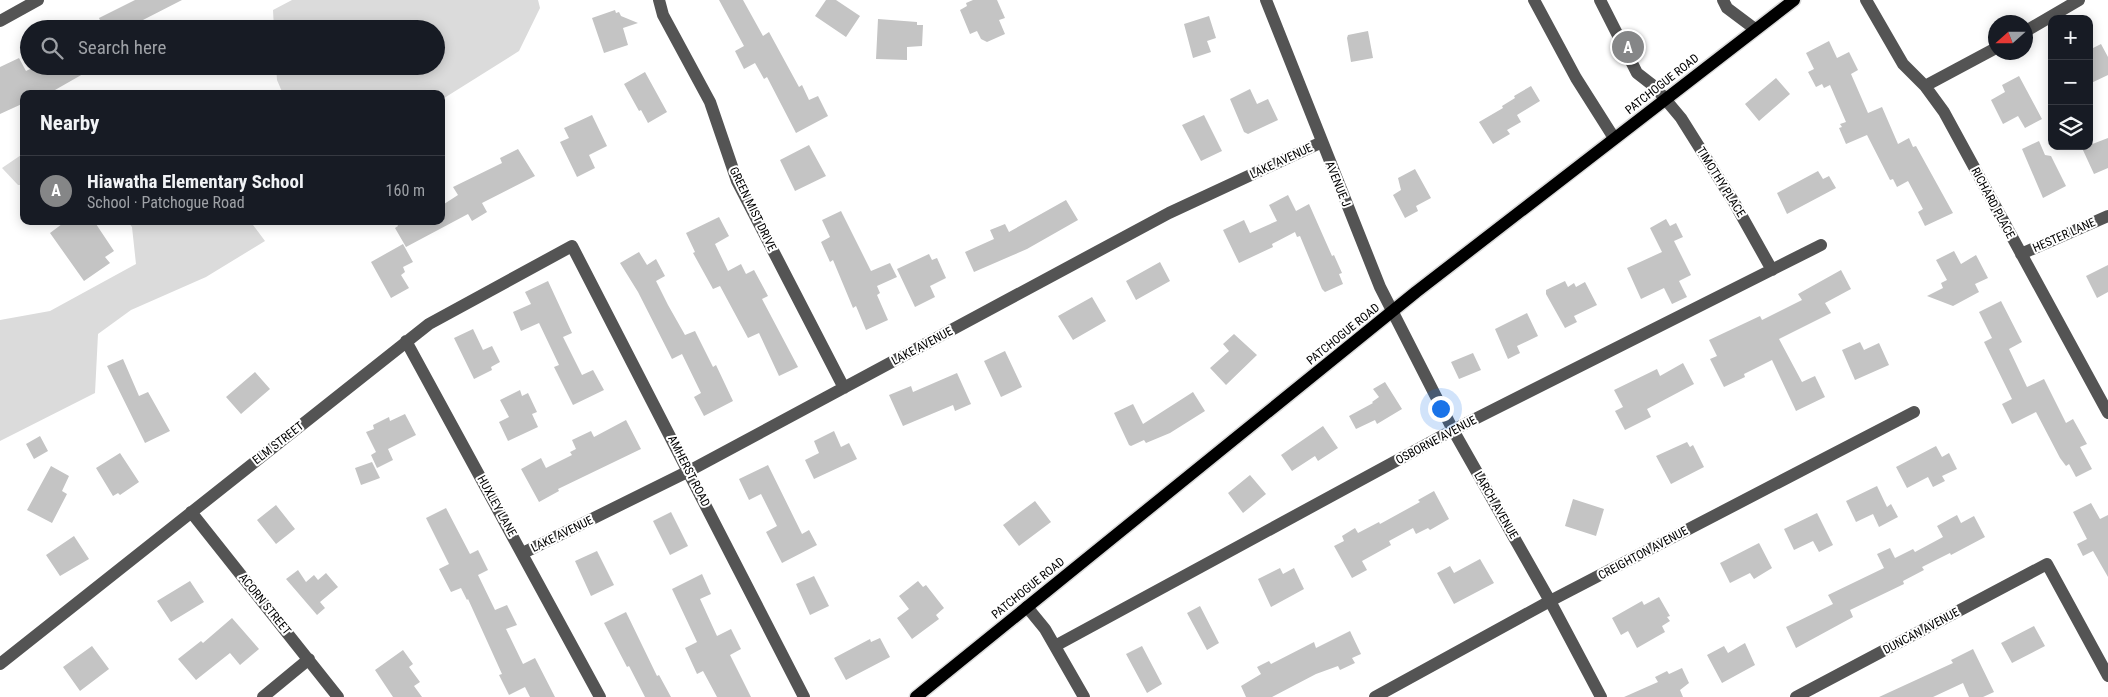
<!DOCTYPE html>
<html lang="en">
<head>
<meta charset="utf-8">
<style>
	body { margin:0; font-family:"Roboto Condensed",sans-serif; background:#242831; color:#f1f3f6 }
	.controls { position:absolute; right:15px; top:15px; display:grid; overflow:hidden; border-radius:10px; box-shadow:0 2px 12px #0003 }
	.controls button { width:45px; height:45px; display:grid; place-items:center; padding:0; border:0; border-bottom:1px solid #363941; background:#171b24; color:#f1f3f6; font:25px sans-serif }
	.compass { position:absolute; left:1988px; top:15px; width:45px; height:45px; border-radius:50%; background:#171b24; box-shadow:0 2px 12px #0003; rotate:249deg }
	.you { position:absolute; left:1440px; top:408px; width:18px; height:18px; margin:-12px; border:4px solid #fff; border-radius:50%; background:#1a73e8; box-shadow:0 0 0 8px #1a73e833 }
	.badge { display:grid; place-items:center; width:32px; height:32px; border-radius:50%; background:#858687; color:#fff; font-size:16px; font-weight:700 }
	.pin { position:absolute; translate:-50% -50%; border:2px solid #fff; box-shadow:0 1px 5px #0006 }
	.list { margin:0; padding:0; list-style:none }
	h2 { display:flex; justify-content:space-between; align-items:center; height:65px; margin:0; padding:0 20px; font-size:21px }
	h2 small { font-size:16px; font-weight:400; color:#9ea1a6 }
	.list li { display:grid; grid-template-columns:32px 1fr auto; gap:15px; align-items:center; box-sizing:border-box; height:70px; padding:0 20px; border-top:1px solid #363941 }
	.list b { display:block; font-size:19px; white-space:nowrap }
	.list p { margin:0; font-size:16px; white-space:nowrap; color:#9ea1a6 }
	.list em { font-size:16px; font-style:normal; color:#9ea1a6 }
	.icon { flex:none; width:28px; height:28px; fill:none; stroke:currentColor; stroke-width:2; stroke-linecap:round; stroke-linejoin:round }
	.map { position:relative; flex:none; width:2108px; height:697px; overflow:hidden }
	.search { position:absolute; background:#171b24; box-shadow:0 2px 12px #0003; left:20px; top:20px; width:425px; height:55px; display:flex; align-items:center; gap:12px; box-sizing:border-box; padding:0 18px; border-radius:28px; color:#9ea1a6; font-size:19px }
	.panel { position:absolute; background:#171b24; box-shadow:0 2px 12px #0003; left:20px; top:90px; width:425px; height:135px; border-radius:10px }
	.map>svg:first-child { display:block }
</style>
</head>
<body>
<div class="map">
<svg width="2108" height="697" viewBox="0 0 2108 697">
	<rect width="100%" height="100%" fill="#fff"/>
	<path fill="#dbdbdb" d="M292 0H538L540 8 519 51 441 100V94H283L277 80 276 66H436V29H274L273 10Z
		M24 153V185H18L2 168Z
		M127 221H250L265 241 206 277 131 310 98 334 95 393 0 441V320L50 311 136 264 132 227Z"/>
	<path fill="#c4c4c4" d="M135 0H182L141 21 142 23 132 29H104L99 18Z
		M719 0H743L763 36 769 32 799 87 802 85 809 100 818 96 828 116 796 133 767 77 764 79 755 63 744 69 735 51 744 46Z
		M826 0H836L860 16 846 37 815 16Z
		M973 0H997L1005 18 999 20 1005 34 987 42 981 39 977 31 970 34 960 10 967 6 966 3Z
		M615 10 616 13 619 12 621 16 638 23 623 28 628 45 604 53 592 18Z
		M1209 16 1216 38 1207 41 1211 52 1193 58 1184 24Z
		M878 19 917 22V25H923L922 46 907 47V60L876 59Z
		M1368 31 1373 58 1351 62 1347 38 1348 35Z
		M1829 41 1837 58 1849 52 1858 70 1851 74 1868 113 1882 107 1898 144 1909 138 1913 147 1916 146 1953 213 1925 226 1918 212 1923 209 1908 181 1897 187 1893 179 1890 180 1867 135 1846 144 1839 128 1842 127 1840 124 1846 122 1830 85 1824 88 1822 84 1816 87 1808 72 1814 69 1806 53Z
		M2101 44 2108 57V75L2089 84V50Z
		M19 58 26 71 36 66H97L48 94H24V103L0 114V67Z
		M645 72 667 112 648 123 641 110 639 111 624 84Z
		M2019 76 2042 119 2025 128 2018 116 2003 124 1991 100 2005 92 2002 85Z
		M1776 78 1790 94 1759 121 1745 104Z
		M1531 86 1540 101 1517 115 1521 122 1507 130 1510 134 1493 144 1479 122 1503 108 1502 106 1515 98 1514 96Z
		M1250 89 1257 104 1268 99 1278 120 1248 134 1244 132 1230 99Z
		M592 115 607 146 589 155 595 168 577 177 560 142 569 138 564 128Z
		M1204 115 1222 151 1201 161 1182 125Z
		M2108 138V168L2094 174 2082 148Z
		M2039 141 2045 155 2051 156 2066 186 2043 198 2022 149Z
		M809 145 826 176 795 191 780 160Z
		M518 149 535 176 482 203 487 212 472 221 468 214 406 247 395 228 398 226 396 221H441V206L458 195 453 187 502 163 500 158Z
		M1415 169 1431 198 1416 206 1418 211 1405 218 1393 195 1401 190 1398 178Z
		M1818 171 1823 179 1829 176 1836 188 1787 214 1777 193Z
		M1288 195 1296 211 1309 204 1332 256 1334 255 1342 273 1339 274 1343 284 1325 292 1322 289 1300 236 1297 237 1295 232 1272 244 1273 247 1239 263 1223 230 1244 220 1250 233 1277 221 1269 205Z
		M1066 200 1078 220 1027 249 974 272 965 252 994 239 990 230 1005 224 1009 232Z
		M841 211 871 271 890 263 897 277 877 286 880 293 877 295 888 320 866 330 856 306 853 308 833 260 830 262 821 242 830 237 822 220Z
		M719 217 729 236 715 244 728 271 741 264 746 274 754 270 768 296 762 299 798 367 779 376 759 333 748 338 720 286 713 289 693 253 695 252 686 233Z
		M1666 219 1670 226 1676 223 1683 237 1674 241 1691 275 1679 281 1687 297 1672 304 1664 288 1641 299 1627 268 1662 252 1650 228Z
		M66 221H94L114 251 105 257 110 263 84 281 50 233Z
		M403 244 413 262 403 267 405 272 401 275 409 288 391 298 371 262Z
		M1954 251 1961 264 1976 255 1988 278 1975 284 1979 292 1953 306 1927 296 1943 288 1941 283 1947 280 1936 260Z
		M639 252 647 265 656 259 665 276 656 281 668 305 685 335 695 331 713 367 716 365 733 401 704 416 694 397 701 393 682 354 672 359 638 292 620 263Z
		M929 254 932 260 937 258 946 278 930 286 935 297 915 307 897 269Z
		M1160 262 1170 281 1136 300 1126 281Z
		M2108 265V292L2097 298 2086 276Z
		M1841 270 1851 289 1825 303 1831 313 1779 339 1802 382 1815 376 1825 397 1796 411 1772 360 1744 374 1745 377 1724 387 1710 359 1717 356 1709 340 1760 316 1762 320 1802 300 1798 294Z
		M548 281 572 333 563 337 582 375 593 370 604 390 573 405 554 367 559 365 539 323 521 331 513 312 531 304 525 292Z
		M1565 281 1568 287 1574 283 1576 287 1585 282 1597 305 1574 316 1577 322 1565 328 1546 294V290Z
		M1092 297 1106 321 1073 340 1058 316Z
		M2001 301 2022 342 2009 349 2027 387 2044 379 2066 423 2073 419 2087 444 2080 447 2092 469 2076 477 2069 464 2066 466 2060 458 2036 412 2012 424 2002 404 2012 399 1984 342 1992 338 1979 312Z
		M1527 313 1538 336 1517 346 1520 353 1508 359 1495 329Z
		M473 329 483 350 492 346 500 362 491 367 492 370 474 379 454 338Z
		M1234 334 1257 355 1226 385 1210 368 1229 351 1223 344Z
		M1860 342 1864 350 1879 343 1889 365 1855 380 1842 350Z
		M1005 351 1022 387 1001 397 984 361Z
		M1473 353 1481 370 1459 379 1451 362Z
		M123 359 139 396 148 392 170 431 145 443 107 366Z
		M1683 363 1694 384 1647 409 1651 417 1625 430 1615 411 1623 407 1614 390 1657 369 1660 376Z
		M255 372 270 389 241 414 226 397Z
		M957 373 971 404 955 411 953 405 903 426 889 395 911 386 913 392Z
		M1385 382 1402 409 1377 424 1375 420 1356 429 1349 416 1373 403 1372 402 1379 397 1373 389Z
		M520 390 522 396 528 393 537 412 532 414 538 427 508 441 499 422 509 417 500 400Z
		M1193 392 1205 411 1170 433 1146 443 1144 440 1131 446 1129 445 1114 413 1133 404 1143 424Z
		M405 414 416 435 388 449 393 460 377 468 371 455 376 452 366 432 374 429 373 425 389 417 390 421Z
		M626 420 641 449 558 489 559 491 539 502 521 469 541 458 546 468 572 455 570 452 576 449 572 440 591 431 594 437Z
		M1323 426 1338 448 1318 461 1315 456 1292 471 1281 455Z
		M834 431 841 447 849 443 857 459 814 479 805 460 819 453 814 441Z
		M40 436 48 451 34 459 26 444Z
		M1687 442 1690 447 1693 445 1704 467 1671 484 1656 456Z
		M1936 446 1942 457 1949 453 1957 469 1942 476 1945 481 1933 487 1928 477 1907 488 1896 467Z
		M120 453 139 482 120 495 118 493 113 496 96 468Z
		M372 462 380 478 361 485 355 468Z
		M768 465 802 534 809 530 817 545 782 563 766 532 777 526 761 494 749 500 739 479Z
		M51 466 69 476 62 491 67 494 52 523 27 510Z
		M1250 475 1266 494 1243 513 1228 493Z
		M1877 486 1887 507 1891 504 1898 517 1879 527 1873 514 1856 522 1846 501Z
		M1434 491 1449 519 1430 530 1428 528 1416 534 1413 528 1389 541 1391 545 1362 561 1367 570 1352 578 1334 546 1344 541 1342 536 1355 528 1358 533 1379 522 1380 524 1420 502 1418 500Z
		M1573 499 1604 509 1596 536 1565 526Z
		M1035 501 1051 522 1019 546 1003 525Z
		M2091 503 2100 519 2108 515V577L2093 551 2083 556 2077 544 2087 539 2073 512Z
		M276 505 295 529 276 544 257 520Z
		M446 508 470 554 478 550 488 570 478 575 495 610 507 605 517 625 506 629 523 664 535 658 555 697H530L525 687 509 695 499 675 502 674 468 599 467 600 461 588 451 592 439 569 449 564 426 518Z
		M671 512 688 546 670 555 653 521Z
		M1817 513 1833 545 1819 552 1813 541 1794 550 1784 529Z
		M1957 515 1961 523 1974 516 1985 537 1951 555 1950 553 1922 567 1924 570 1903 581 1904 584 1850 610 1853 617 1796 648 1786 627 1833 604 1828 595 1884 568 1877 554 1890 548 1895 558 1913 549 1915 552 1943 537 1937 526Z
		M74 536 89 559 60 576 46 555Z
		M1759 543 1772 568 1754 579 1750 573 1730 583 1720 563Z
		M597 551 614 585 591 596 575 561Z
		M1480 559 1494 583 1454 604 1437 573 1450 566 1454 573Z
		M1280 568 1283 574 1294 568 1304 589 1271 607 1258 579Z
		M298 570 306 582 314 575 318 580 326 573 338 587 320 602 325 608 317 615 286 579Z
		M702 574 711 594 700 599 717 636 731 629 741 649 730 655 751 697H717L703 671 697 674 685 648 697 642 672 589Z
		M814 576 829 606 810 615 796 584Z
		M190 581 204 602 171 622 157 601Z
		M918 581 923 587 926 585 944 608 936 615 939 619 912 639 897 618 909 609 899 596Z
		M1659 597 1670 616 1667 617 1670 621 1662 626 1665 632 1637 648 1628 631 1621 635 1612 618 1642 601 1644 605Z
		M1200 606 1219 643 1207 650 1187 613Z
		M626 612 657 676 659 675 671 697H645L629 666 627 667 604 623Z
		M232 618 259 649 240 665 230 653 196 680 178 659 201 641 203 643Z
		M2034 626 2045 646 2012 663 2001 643Z
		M1350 631 1361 654 1352 658 1355 663 1340 670 1338 666 1316 674 1272 697H1246L1241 686 1261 674 1257 667 1269 661 1271 664 1314 642 1316 648Z
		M880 638 890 657 846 680 834 658 870 639 871 642Z
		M1745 643 1755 665 1722 683 1707 655 1724 646 1728 653Z
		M92 646 109 669 80 691 63 667Z
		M1142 646 1162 684 1147 693 1126 654Z
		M1973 649 1994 692 1983 697H1969L1963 683 1933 697H1879L1953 663 1951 660Z
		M403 650 413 664 409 667 420 682 414 686 422 697H393L375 670Z
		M1682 668 1689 683 1680 690 1683 697H1624L1658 682 1655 677 1667 671 1669 674Z"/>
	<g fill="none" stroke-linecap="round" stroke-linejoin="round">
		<defs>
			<path id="major" d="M916 697 1416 292 1794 0"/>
		</defs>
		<use href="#major" stroke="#dbdbdb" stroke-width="15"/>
		<path stroke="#545454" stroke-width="12" d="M659 0 663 15 710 102 737 181 844 388
			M1266 0 1380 287 1453 430 1550 601 1601 697
			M1534 0 1576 78 1614 138
			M1600 0 1637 73 1655 87 1681 118 1735 204 1772 270
			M1723 0 1727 8 1755 29
			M1866 0 1903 64 1925 86 1944 112 2108 413
			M0 21 38 0
			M2026 31 2079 0
			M1925 86 1996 48
			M2021 254 2108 216
			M406 341 600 697
			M191 512 338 697
			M523 553 689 471 1169 213 1322 142
			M1027 607 1045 629 1084 697
			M1055 646 1453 430 1821 245
			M0 664 429 324 572 246 804 697
			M263 697 309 659
			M1375 697 1550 601 1914 412
			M1796 697 2047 564 2108 676"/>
		<use href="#major" stroke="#000" stroke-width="12"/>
	</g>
	<g text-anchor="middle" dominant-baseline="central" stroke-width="4" stroke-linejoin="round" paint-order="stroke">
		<g font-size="12" fill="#000" stroke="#fff">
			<text transform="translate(1662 84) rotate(-38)">PATCHOGUE ROAD</text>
			<text transform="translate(1281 161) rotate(-25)">LAKE AVENUE</text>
			<text transform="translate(1721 182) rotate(58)">TIMOTHY PLACE</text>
			<text transform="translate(1338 184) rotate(68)">AVENUE J</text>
			<text transform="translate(1993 203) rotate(62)">RICHARD PLACE</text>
			<text transform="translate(753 209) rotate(64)">GREEN MIST DRIVE</text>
			<text transform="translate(2064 235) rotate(-24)">HESTER LANE</text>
			<text transform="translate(1343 334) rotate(-39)">PATCHOGUE ROAD</text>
			<text transform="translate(922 346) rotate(-28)">LAKE AVENUE</text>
			<text transform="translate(1436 440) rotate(-28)">OSBORNE AVENUE</text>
			<text transform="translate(278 443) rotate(-38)">ELM STREET</text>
			<text transform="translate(689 471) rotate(63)">AMHERST ROAD</text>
			<text transform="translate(1496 505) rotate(60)">LARCH AVENUE</text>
			<text transform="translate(497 506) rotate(61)">HUXLEY LANE</text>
			<text transform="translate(562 534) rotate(-26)">LAKE AVENUE</text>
			<text transform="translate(1643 553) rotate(-28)">CREIGHTON AVENUE</text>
			<text transform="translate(1028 588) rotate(-39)">PATCHOGUE ROAD</text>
			<text transform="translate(265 604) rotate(51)">ACORN STREET</text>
			<text transform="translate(1921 631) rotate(-28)">DUNCAN AVENUE</text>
		</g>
	</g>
</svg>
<div class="controls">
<button>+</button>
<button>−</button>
<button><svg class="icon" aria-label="layers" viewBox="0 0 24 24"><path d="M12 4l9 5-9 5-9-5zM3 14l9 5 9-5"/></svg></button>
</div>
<svg class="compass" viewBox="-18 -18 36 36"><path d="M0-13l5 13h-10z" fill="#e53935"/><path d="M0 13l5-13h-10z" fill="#9ea1a6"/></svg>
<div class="you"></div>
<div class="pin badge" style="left:1628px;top:47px">A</div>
<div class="search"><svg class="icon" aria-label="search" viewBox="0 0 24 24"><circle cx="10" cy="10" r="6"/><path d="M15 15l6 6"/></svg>Search here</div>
<section class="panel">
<h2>Nearby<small></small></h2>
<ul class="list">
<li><span class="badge">A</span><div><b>Hiawatha Elementary School</b><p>School · Patchogue Road</p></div><em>160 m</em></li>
</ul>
</section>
</div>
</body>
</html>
